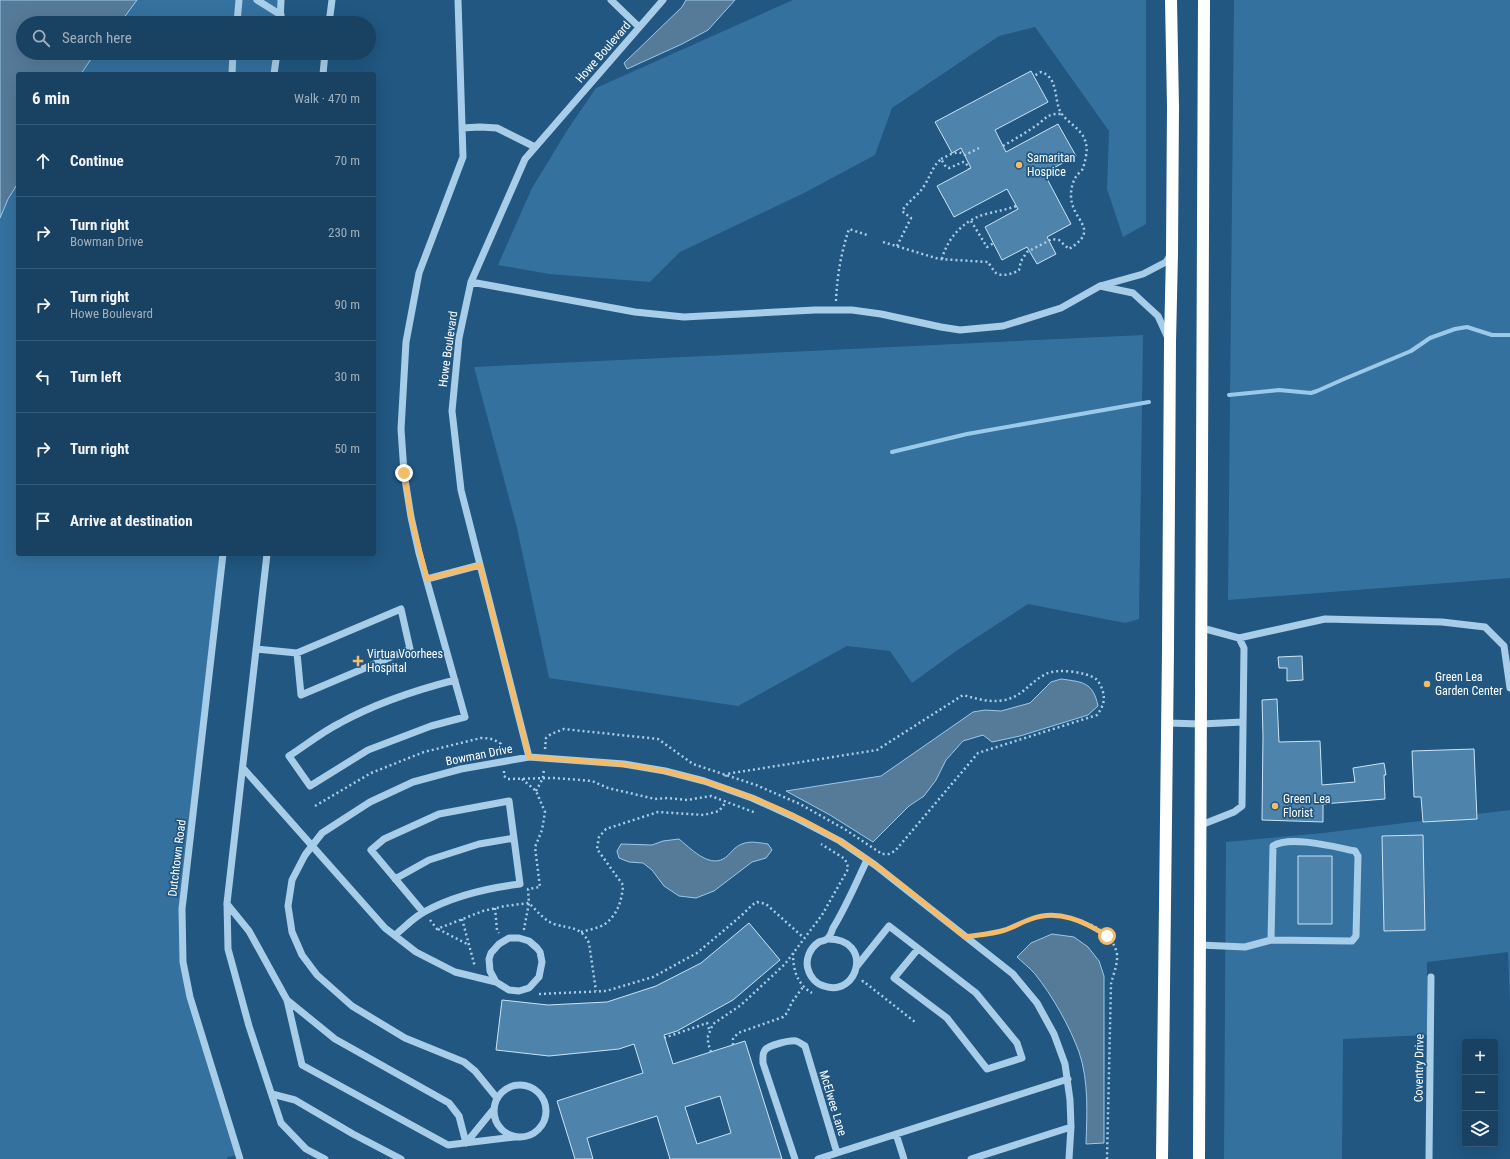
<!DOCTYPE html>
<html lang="en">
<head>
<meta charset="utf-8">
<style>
	body { margin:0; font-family:"Roboto Condensed",sans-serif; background:#264c6a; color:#f1f3f6 }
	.controls { position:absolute; right:12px; bottom:12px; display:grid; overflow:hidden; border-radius:4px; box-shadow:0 4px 16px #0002 }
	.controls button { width:36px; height:36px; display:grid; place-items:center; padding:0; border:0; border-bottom:1px solid #375a76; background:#194161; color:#f1f3f6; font:20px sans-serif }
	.stop { position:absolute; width:12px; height:12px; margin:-9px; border:3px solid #f4bb69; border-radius:50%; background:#fff }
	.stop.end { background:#f4bb69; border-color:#fff; box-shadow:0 1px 4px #0008 }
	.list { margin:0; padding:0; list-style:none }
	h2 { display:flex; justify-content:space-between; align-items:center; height:52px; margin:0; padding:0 16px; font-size:17px }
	h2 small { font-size:13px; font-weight:400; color:#9fafbd }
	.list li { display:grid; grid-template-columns:26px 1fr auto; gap:12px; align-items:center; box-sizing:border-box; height:72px; padding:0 16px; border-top:1px solid #375a76 }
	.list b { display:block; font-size:15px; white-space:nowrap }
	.list p { margin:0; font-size:13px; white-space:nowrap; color:#9fafbd }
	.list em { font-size:13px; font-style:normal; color:#9fafbd }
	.icon { flex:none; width:22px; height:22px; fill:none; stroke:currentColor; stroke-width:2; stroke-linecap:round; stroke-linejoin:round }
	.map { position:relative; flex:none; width:1510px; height:1159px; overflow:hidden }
	.search { position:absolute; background:#194161; box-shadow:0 4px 16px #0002; left:16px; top:16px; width:360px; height:44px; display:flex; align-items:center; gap:10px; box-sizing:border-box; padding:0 14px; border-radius:22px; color:#9fafbd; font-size:15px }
	.panel { position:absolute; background:#194161; box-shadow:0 4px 16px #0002; left:16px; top:72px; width:360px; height:484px; border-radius:4px }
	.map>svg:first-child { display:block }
</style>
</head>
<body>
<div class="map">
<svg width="1510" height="1159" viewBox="0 0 1510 1159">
	<rect width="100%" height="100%" fill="#215781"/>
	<path fill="#35719f" d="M0 0H281L280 23H23V53H277L274 74H18V554H223L182 909 183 962 238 1155 227 1157V1159H0Z
		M793 0H1146V224L1123 237 1107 189 1109 131 1035 27 999 36 892 108 875 155 804 193 680 252 650 282 549 274 498 265 532 188 568 129 596 88Z
		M1234 0H1510V578L1228 600Z
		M1143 335 1139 619 1125 623 1028 604 959 649 912 683 890 651 847 646 738 706 549 678 517 528 474 367Z
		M1510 810V1004L1508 952 1427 962V1035L1343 1039 1342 1159H1224L1226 842 1323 833Z"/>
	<path fill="#557b99" stroke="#9bc9e9" d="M0 0H137L120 23H23V53H95L81 74H18V183L8 199 0 218Z
		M686 0H735L708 30 682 44 627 69 624 63 682 7Z
		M1061 679C1083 682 1093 682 1098 706L1088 715 1020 736 992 742 983 735 963 741 946 760 936 780 924 796 909 806 873 842 830 815 786 791 881 776 973 712 985 710 1001 711 1030 703 1051 682Z
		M679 839C690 848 708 867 723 859 731 855 733 846 745 843 752 841 761 843 768 844L772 850 766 858 752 862 714 891 696 898 679 896 664 886 652 870 643 863 629 862 619 858 617 851 621 844 652 845 663 841Z
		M1052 934 1074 937 1088 947 1099 961 1104 976V1143L1086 1144C1087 1114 1089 1081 1079 1052 1070 1027 1052 995 1035 974 1030 968 1023 963 1017 957L1031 943Z"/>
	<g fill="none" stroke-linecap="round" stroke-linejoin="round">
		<path stroke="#9bc9e9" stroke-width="4" d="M1229 395 1279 390 1311 393 1317 391 1344 379 1411 351 1430 338 1455 329 1467 327 1492 335H1510
			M892 452 967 434 1149 402"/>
	</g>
	<path fill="#4e83ac" stroke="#cbe4f6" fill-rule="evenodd" d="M1031 71 1048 102 995 130 1006 152 1058 124 1076 156 1044 173 1071 224 1047 237 1056 254 1037 264 1027 247 1002 260 985 227 1018 209 1007 189 954 217 937 186 971 168 961 148 952 153 935 122Z
		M1302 656 1303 680 1287 681V668H1279L1278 657Z
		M1277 699 1279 742 1320 741 1322 785 1355 782 1353 768 1384 763 1386 775H1384L1385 799 1323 804V822L1262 820 1263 736 1262 700Z
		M1474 749 1477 819 1423 822 1421 797H1414L1412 751Z
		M1423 835 1425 930 1384 931 1382 836Z
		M1298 856H1332V924H1298Z
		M749 923 780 960 733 1000 677 1031 664 1035 673 1064 745 1041 782 1159H670L657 1116 587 1138 593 1159H575L557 1101 643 1073 634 1044 619 1049 549 1056 496 1050 502 1000 548 1005 607 1002 656 986 701 963ZM720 1096 731 1133 697 1144 685 1107Z"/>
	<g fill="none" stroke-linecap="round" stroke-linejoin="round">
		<path stroke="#a8cde8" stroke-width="2.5" stroke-dasharray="2 3" stroke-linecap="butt" d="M1003 146C1013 140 1024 134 1034 127 1046 120 1045 113 1062 114
			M941 159 951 154 959 152 965 155 979 148
			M971 221 987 247 994 243
			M883 242 939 259 988 262C990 265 993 270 996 273 1002 277 1013 274 1019 270L1021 261 1027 252 1052 239 1059 240 1069 249C1102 228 1071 222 1071 195 1071 188 1073 181 1077 175 1079 173 1082 171 1083 168 1085 162 1088 150 1086 144 1083 128 1066 123 1060 111 1054 98 1058 77 1041 72L1034 76
			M897 246 911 218 902 211C908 201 918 196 924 186 930 177 932 167 941 159L946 167 949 168 963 162 966 163 969 169
			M942 259C947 238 965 219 986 214 997 211 1006 210 1016 206
			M836 301C837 276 841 253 849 229L867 235
			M545 749 546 738 551 734 564 729 658 739 693 764 756 785 800 804 846 830 882 854H889L895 851 978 753 1097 715C1103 707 1106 699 1102 689 1101 686 1099 682 1096 679 1087 672 1056 668 1046 674 1031 681 1023 696 1005 700 990 703 978 699 963 695L877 750 726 774 725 778
			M504 771V776L508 779 555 778 592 781 608 788 655 799 668 798 687 800 711 796 756 813
			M522 779 536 791 545 812 542 830 535 847 540 887 528 889 529 903 524 929 526 930
			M536 791 543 778 544 768
			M315 806 371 773 424 752 481 738C489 738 494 739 501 744L502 753
			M495 908 497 930 499 933
			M462 919 475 967
			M430 920 437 929 483 911 505 906 529 903C537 911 544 920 554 924 570 929 581 926 589 943L596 991
			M438 929 469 945
			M581 932C588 930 599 928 605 924 618 914 622 900 623 885L597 849 599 837 606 829 658 812 704 815 719 811 726 802
			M980 935C989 933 999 933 1007 929 1020 925 1031 918 1044 916 1069 913 1112 926 1117 954 1118 964 1113 975 1111 984L1107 1159
			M793 953C793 970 797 984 812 993
			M862 982 863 981 915 1022
			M539 994 606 991 653 977 697 953 742 915 752 905 757 902 766 904 804 938
			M664 1038 707 1023 709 1029
			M733 1045V1039L738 1033 783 1017 787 1013 792 1002 803 987
			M711 1052 708 1043V1036L713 1024 741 1005 785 964 822 915 847 871 848 867 845 859 821 844"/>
		<path stroke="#a8cde8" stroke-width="7" d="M257 0 281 15
			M611 0 639 27
			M237 23 239 0
			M280 23 281 0
			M329 23 332 0
			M232 74 233 53
			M274 74 277 53
			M323 74 325 53
			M462 128 480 127 497 128 535 147
			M471 282 635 312 684 317 815 310H852L881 314 941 327 960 330 1003 326 1061 308 1100 286
			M1168 338 1158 316 1133 293 1100 286 1143 274 1166 262 1171 254
			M223 554 182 909 183 962 190 997 240 1159
			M267 554 227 903 228 949 249 1026 281 1123 306 1149 325 1159
			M427 579 480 565
			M1239 638 1325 619 1442 622 1485 627 1504 646 1510 688
			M256 649 297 653 401 609 410 649 301 695 297 653
			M455 680C416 690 376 703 340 723 322 732 306 745 289 756L310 786 368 750 431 726 465 717 419 553 411 517 404 473 401 429 406 342 419 273 463 157 458 0
			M1167 723 1201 724 1243 722
			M529 757 461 490 452 411 459 338 471 282 525 159 663 0
			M243 768 385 928 416 952 455 972 496 982 509 990 519 991 529 988 539 977 542 962 540 952 537 948 529 941 519 938H509L499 944 491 953 489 959 490 971 496 982
			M1201 825 1234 812 1242 806 1244 648 1239 638 1202 628
			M395 879 429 860 479 844 514 838
			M227 904 249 931 287 1000 302 1065 448 1145 515 1137
			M395 935C404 928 414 917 424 912 453 896 487 888 520 884L509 801 439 814 384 839 371 850 423 912
			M827 939C874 938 859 998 824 986 816 984 810 977 808 969 805 959 810 948 819 942 821 941 825 941 827 939 830 937 832 931 833 928 846 907 856 883 867 860
			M1200 945 1245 947 1271 940 1352 941 1356 936 1358 856 1355 851C1335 847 1290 835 1273 846L1271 940
			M857 966 889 926 976 993 1017 1043 1022 1058 987 1069 947 1018 894 978 918 949
			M287 1000 335 1039 449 1103 459 1116 466 1143
			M494 1111a26 26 0 1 1 52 0a26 26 0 1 1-52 0Z
			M272 1094 295 1100 353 1134 401 1159
			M497 1098 475 1071 464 1062 405 1038 352 1006 317 975 302 955 292 932 288 906 292 880 305 855 322 833 370 802 413 782 461 769 529 757 624 764 665 771 704 781 752 798 794 817 840 841 875 865 1013 974 1037 1003 1054 1034 1065 1064 1070 1100 1071 1127 1069 1159
			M896 1134 904 1159
			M466 1143 493 1110
			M795 1159 763 1063C763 1058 762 1054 765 1050 769 1045 790 1040 796 1041 799 1042 802 1044 805 1046L837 1153
			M818 1159 1068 1079
			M971 1159 1071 1127
			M1429 1159 1431 977"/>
		<path stroke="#fff" stroke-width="12" d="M1162 1159 1168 650 1170 342 1172 253 1173 106 1171 0
			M1199 1159 1204 0"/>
	</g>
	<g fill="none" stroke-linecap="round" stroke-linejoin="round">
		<path stroke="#f4bb69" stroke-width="5" d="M404 473 411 517 427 579 480 565 529 757C574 761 620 762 664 771 724 784 788 809 840 841 885 869 925 904 965 937 978 935 992 934 1005 930 1014 927 1022 922 1031 919 1058 909 1084 921 1107 936"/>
	</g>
	<g fill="#f4bb69" stroke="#215781" stroke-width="1.5">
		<circle cx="1019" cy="165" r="4"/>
		<path d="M356 655h4v4h4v4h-4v4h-4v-4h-4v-4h4z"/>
		<circle cx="1427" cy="684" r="4"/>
		<circle cx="1275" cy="806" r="4"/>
	</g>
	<g text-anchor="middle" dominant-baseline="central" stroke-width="3.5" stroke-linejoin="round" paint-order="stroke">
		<g font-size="12" fill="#fff" stroke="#215781">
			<text transform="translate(603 52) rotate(-49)">Howe Boulevard</text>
			<text transform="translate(448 349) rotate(-82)">Howe Boulevard</text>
			<text transform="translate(479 755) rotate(-11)">Bowman Drive</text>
			<text transform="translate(177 858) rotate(-83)">Dutchtown Road</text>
			<text transform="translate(1419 1068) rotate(-89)">Coventry Drive</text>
			<text transform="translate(833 1103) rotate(73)">McElwee Lane</text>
		</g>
		<g font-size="12" fill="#fff" stroke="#215781" text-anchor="start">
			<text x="1027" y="158">Samaritan<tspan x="1027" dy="14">Hospice</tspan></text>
			<text x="367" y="654">Virtua Voorhees<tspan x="367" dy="14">Hospital</tspan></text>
			<text x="1435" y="677">Green Lea<tspan x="1435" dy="14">Garden Center</tspan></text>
			<text x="1283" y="799">Green Lea<tspan x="1283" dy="14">Florist</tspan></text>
		</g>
	</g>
</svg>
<div class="controls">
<button>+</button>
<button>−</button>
<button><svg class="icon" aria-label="layers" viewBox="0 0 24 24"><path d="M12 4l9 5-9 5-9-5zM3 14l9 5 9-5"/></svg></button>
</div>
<div class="stop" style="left:1107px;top:936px"></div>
<div class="stop end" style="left:404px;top:473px"></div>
<div class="search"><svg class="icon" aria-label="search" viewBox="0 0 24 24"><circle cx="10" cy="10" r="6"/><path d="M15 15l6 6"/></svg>Search here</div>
<section class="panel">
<h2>6 min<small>Walk · 470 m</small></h2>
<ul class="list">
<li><svg class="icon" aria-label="ahead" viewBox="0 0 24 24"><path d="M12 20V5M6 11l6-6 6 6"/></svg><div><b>Continue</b></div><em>70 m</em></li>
<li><svg class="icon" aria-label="right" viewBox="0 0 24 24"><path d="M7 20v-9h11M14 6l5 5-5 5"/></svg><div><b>Turn right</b><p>Bowman Drive</p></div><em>230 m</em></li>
<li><svg class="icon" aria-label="right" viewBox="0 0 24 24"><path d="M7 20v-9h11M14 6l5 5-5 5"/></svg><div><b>Turn right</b><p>Howe Boulevard</p></div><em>90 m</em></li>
<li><svg class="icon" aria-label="left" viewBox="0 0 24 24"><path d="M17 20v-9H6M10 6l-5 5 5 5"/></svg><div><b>Turn left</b></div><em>30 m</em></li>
<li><svg class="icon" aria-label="right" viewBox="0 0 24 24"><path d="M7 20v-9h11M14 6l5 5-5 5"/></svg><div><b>Turn right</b></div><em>50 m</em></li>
<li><svg class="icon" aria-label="arrive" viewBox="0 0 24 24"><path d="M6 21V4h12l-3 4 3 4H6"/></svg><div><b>Arrive at destination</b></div></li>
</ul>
</section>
</div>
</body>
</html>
